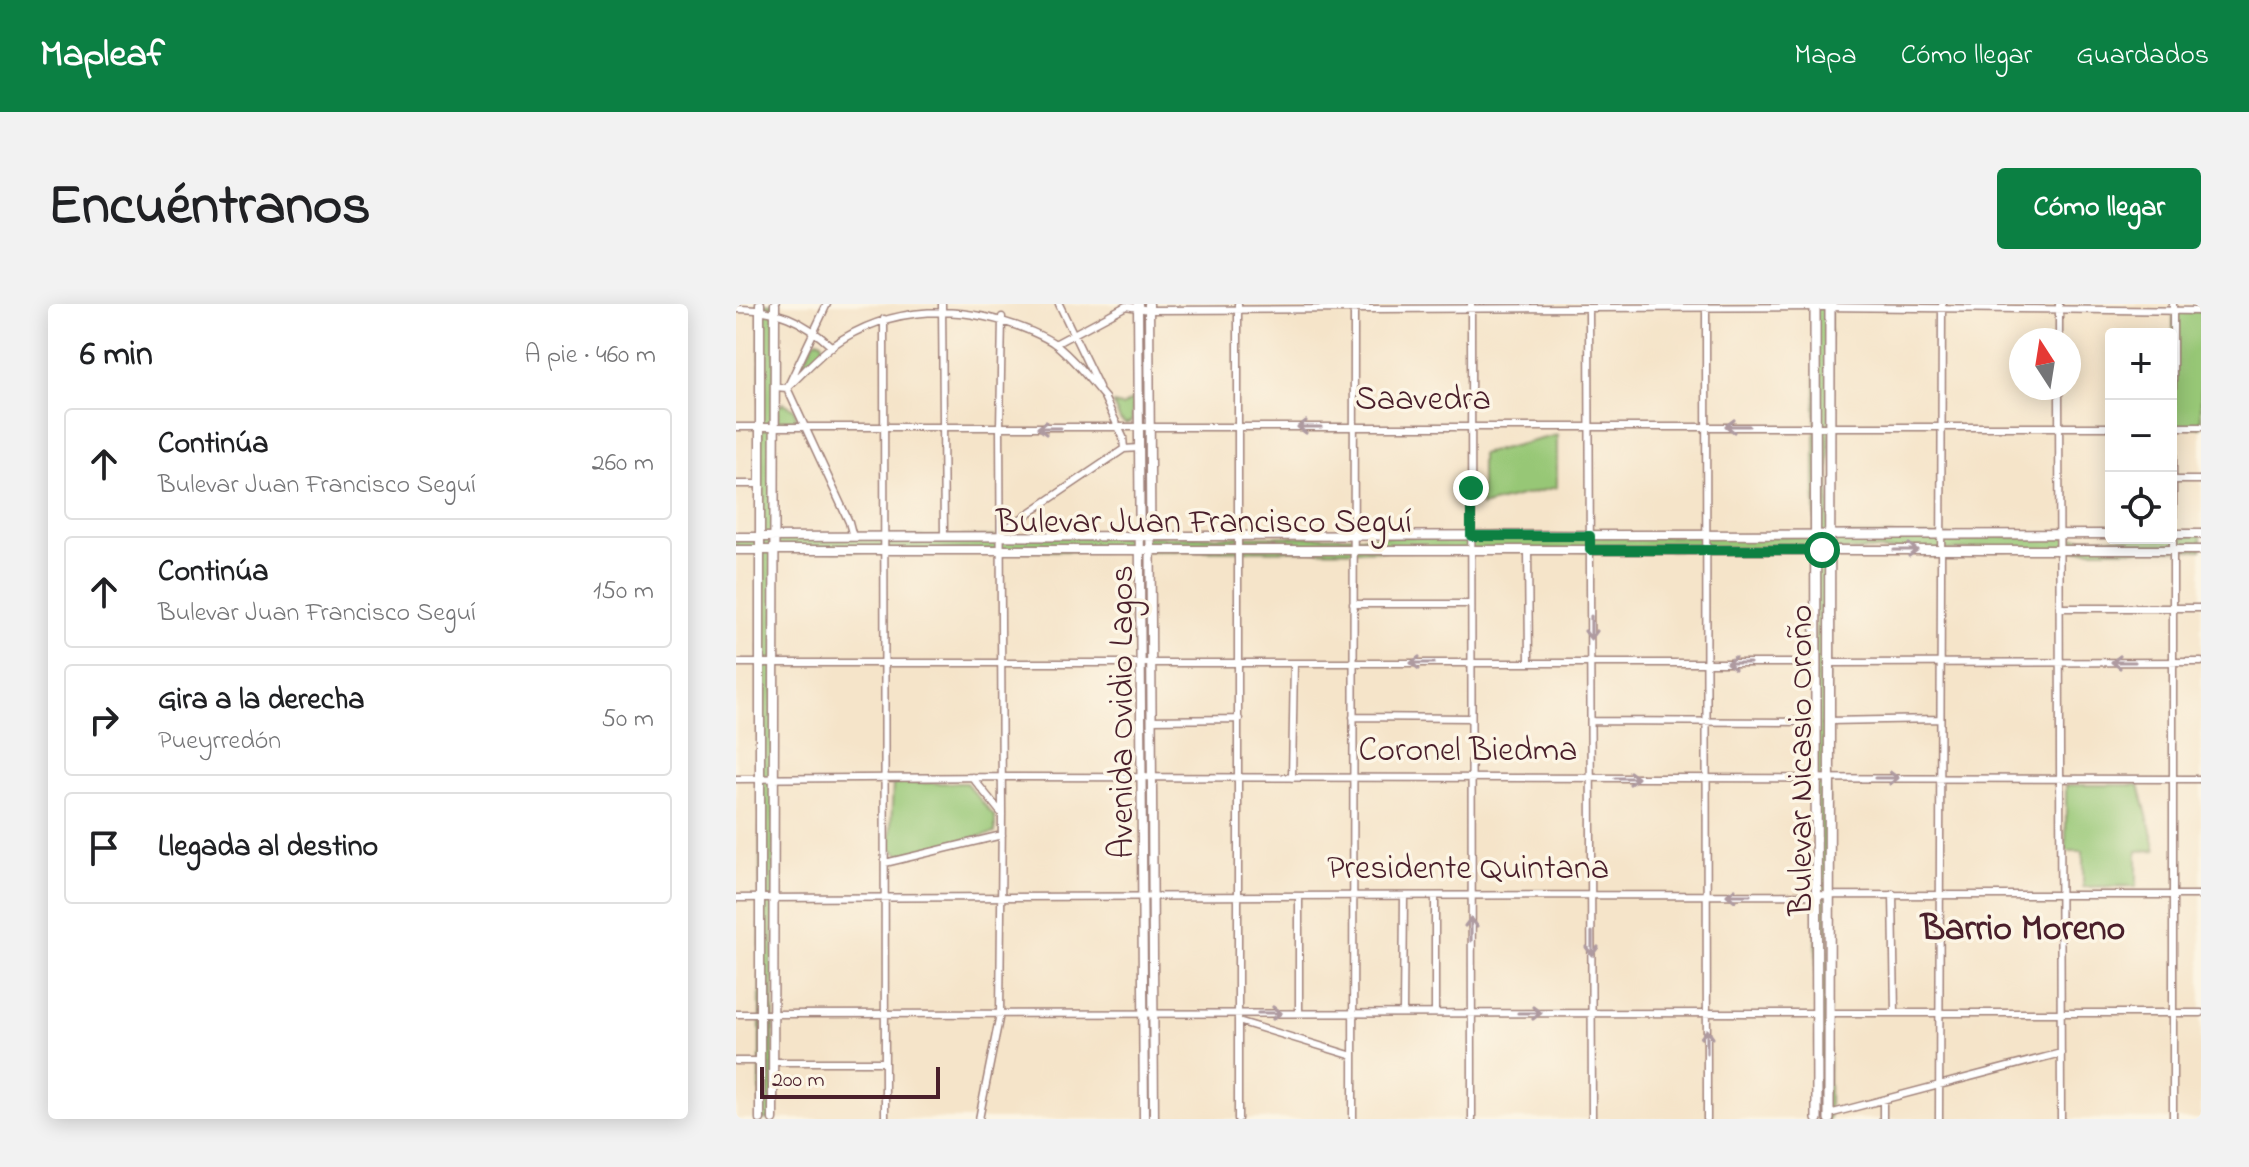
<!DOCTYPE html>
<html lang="es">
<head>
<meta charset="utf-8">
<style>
	body { margin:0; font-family:"Indie Flower",sans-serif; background:#f2f2f2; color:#202124 }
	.controls { position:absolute; right:24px; top:24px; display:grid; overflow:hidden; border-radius:8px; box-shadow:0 4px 20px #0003 }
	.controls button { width:72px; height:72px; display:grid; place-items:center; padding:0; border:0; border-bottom:2px solid #e0e0e0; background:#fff; color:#202124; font:40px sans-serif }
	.compass { position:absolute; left:1273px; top:24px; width:72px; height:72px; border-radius:50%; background:#fff; box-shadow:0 4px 20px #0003; rotate:348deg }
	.scale { position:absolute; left:24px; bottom:20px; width:180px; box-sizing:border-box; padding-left:8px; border:4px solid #4a1f2b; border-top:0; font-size:22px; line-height:28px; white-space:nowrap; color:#4a1f2b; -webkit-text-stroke:6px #fcf5e5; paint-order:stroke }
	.stop { position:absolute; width:24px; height:24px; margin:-18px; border:6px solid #0b8043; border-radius:50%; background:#fff }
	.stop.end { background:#0b8043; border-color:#fff; box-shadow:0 2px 8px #0008 }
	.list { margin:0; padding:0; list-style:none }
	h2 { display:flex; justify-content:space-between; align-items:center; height:104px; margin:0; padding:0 32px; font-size:34px }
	h2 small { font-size:26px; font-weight:400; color:#757577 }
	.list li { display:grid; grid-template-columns:52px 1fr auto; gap:24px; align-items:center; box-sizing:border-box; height:112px; margin:0 16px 16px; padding:0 16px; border:2px solid #e0e0e0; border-radius:8px }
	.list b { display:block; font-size:30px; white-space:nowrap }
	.list p { margin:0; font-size:26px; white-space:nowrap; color:#757577 }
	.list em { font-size:26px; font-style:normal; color:#757577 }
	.icon { flex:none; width:44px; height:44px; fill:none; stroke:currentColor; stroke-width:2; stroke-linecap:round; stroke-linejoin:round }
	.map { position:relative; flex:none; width:1465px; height:815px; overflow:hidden; border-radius:8px }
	header { display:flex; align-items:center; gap:48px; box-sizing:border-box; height:112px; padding:0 40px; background:#0b8043; color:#fff }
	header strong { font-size:38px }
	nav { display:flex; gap:44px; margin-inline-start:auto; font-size:28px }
	.intro { display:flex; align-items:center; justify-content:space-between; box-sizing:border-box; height:192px; padding:0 48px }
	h1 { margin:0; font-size:56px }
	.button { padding:20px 36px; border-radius:8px; background:#0b8043; color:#fff; font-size:28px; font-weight:700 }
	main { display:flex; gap:48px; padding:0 48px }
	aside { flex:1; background:#fff; border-radius:8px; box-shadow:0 4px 20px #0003 }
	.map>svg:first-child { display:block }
</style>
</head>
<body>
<header>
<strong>Mapleaf</strong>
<nav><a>Mapa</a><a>Cómo llegar</a><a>Guardados</a></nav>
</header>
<div class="intro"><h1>Encuéntranos</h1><a class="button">Cómo llegar</a></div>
<main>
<aside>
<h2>6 min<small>A pie · 460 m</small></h2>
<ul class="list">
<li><svg class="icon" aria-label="ahead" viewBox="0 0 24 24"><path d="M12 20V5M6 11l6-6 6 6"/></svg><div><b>Continúa</b><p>Bulevar Juan Francisco Seguí</p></div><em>260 m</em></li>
<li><svg class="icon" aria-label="ahead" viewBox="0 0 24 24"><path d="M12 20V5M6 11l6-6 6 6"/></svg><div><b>Continúa</b><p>Bulevar Juan Francisco Seguí</p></div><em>150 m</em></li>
<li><svg class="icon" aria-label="right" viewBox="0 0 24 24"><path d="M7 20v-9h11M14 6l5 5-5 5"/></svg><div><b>Gira a la derecha</b><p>Pueyrredón</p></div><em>50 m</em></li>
<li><svg class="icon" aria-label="arrive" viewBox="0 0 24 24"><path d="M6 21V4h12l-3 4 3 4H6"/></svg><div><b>Llegada al destino</b></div></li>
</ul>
</aside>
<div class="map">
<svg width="1465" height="815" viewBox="0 0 1465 815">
	<rect width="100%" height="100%" fill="#fcf5e5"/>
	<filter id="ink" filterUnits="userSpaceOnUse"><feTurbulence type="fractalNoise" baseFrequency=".0125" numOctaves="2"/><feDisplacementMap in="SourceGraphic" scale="16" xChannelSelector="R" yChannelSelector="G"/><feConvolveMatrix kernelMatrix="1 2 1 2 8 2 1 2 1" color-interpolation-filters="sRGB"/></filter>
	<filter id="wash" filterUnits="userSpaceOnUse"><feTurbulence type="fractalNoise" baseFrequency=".006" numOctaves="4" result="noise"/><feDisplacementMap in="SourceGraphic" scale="32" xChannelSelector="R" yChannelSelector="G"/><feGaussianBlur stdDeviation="1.8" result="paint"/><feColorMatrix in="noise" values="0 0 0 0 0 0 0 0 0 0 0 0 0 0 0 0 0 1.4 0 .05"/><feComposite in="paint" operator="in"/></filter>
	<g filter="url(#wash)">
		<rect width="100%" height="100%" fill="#f5e4c9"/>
		<path fill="#97c776" stroke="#707350" stroke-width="2" d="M24 0H39L38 233 1079 232V0H1094L1093 231 1435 234 1465 230V246H1092L1093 815H1081L1079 246 39 247 37 815H24V247L0 246V233H24Z
			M1437 7H1465V123H1437Z
			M81 36 86 38 88 45 64 69 62 68 78 38Z
			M397 95 396 117 390 120 384 116 377 100 386 102Z
			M48 99 58 105 62 119 41 118 42 103Z
			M821 131V183L745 202V150Z
			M157 479H230L259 513V529L164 551 154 544Z
			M1330 481H1403L1420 546 1401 547V582L1347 583V547H1330Z"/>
	</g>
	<g filter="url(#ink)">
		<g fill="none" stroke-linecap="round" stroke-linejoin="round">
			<defs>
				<path id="street" d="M206 0 208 233
					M323 0 363 83
					M735 0 736 815
					M1323 0V36
					M853 4 856 815
					M970 4 971 815
					M0 5C41 5 66 15 96 43
					M148 15 149 815
					M319 40 390 2 413 6 1086 3 1465 7
					M53 80 91 0
					M39 83 51 84 113 218 117 233
					M51 84C66 70 80 54 96 42 155 0 228 0 292 26 301 30 311 34 319 40 338 55 354 76 369 94
					M1323 84 1325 815
					M368 93 387 133 388 145
					M0 123H1375
					M1437 123H1465
					M1437 176H1465
					M0 180H24
					M265 228 388 145 403 144
					M792 246 793 359
					M617 300H735
					M1325 304H1465
					M0 359H1080
					M1093 359 1465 358
					M617 413 735 414
					M415 416 503 415
					M855 417 1080 418
					M1092 417 1204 415
					M236 473 266 510
					M556 474 558 359
					M0 475 266 473 1465 475
					M149 559 266 531
					M1157 590 1159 709
					M699 592V709
					M563 593V709
					M0 594C488 591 977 591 1465 591
					M667 709 668 592
					M1093 709H1465
					M0 710 1081 709
					M502 717 617 752
					M0 757H25
					M37 758H149
					M1147 797V815
					M1093 810 1325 749
					M243 815 264 710 266 510 264 124 266 13
					M502 815V0
					M617 815 618 0
					M1203 815 1206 0
					M1437 815V0"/>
				<path id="secondary" d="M24 0V815
					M402 0 408 815
					M413 0 418 815
					M1435 230H1465
					M0 233 1375 230
					M0 246H1465
					M37 815 39 0"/>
				<path id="primary" d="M1079 0 1081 815
					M1093 815 1094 0"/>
			</defs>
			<use href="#street" stroke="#a0827a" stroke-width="9"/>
			<use href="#secondary" stroke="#a0827a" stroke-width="11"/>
			<use href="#primary" stroke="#a0827a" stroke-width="12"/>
			<use href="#street" stroke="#fff" stroke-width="6"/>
			<use href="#secondary" stroke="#fff" stroke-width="8"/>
			<use href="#primary" stroke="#fff" stroke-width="9"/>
		</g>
		<defs><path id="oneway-shaft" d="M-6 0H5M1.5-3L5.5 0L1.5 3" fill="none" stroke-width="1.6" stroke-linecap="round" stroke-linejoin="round" transform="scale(2)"/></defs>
		<g stroke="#ae9aa0">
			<use href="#oneway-shaft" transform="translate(1001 122) rotate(180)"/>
			<use href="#oneway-shaft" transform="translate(573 123) rotate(180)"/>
			<use href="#oneway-shaft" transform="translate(313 124) rotate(180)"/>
			<use href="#oneway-shaft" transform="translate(1170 246)"/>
			<use href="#oneway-shaft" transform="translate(855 324) rotate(90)"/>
			<use href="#oneway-shaft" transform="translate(1387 358) rotate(180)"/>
			<use href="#oneway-shaft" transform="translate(686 359) rotate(180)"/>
			<use href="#oneway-shaft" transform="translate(1002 359) rotate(-180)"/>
			<use href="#oneway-shaft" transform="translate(891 474)"/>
			<use href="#oneway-shaft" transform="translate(1151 474)"/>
			<use href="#oneway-shaft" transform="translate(1002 591) rotate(180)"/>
			<use href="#oneway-shaft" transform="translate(735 625) rotate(-90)"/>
			<use href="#oneway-shaft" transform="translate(856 640) rotate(90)"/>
			<use href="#oneway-shaft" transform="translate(534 709)"/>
			<use href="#oneway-shaft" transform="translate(794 709)"/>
			<use href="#oneway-shaft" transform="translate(971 737) rotate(-90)"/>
		</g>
	</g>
	<g fill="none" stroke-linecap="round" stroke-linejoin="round" filter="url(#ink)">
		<path stroke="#0b8043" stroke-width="10" d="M735 184V232H854V246H1086"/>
	</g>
	<g text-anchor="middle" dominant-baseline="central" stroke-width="7" stroke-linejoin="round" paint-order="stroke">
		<g font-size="34" fill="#4a1f2b" stroke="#fcf5e5">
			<text x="687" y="97">Saavedra</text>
			<text x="468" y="220">Bulevar Juan Francisco Seguí</text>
			<text transform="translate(388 408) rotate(-90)">Avenida Ovidio Lagos</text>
			<text x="732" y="448">Coronel Biedma</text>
			<text transform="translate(1067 456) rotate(-90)">Bulevar Nicasio Oroño</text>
			<text x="732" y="566">Presidente Quintana</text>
		</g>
		<g font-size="36" font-weight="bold" fill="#4a1f2b" stroke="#fcf5e5">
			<text x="1287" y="626">Barrio Moreno</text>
		</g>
	</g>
</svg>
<div class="controls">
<button>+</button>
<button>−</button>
<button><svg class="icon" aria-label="locate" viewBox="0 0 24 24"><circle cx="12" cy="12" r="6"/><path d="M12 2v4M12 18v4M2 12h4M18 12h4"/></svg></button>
</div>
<svg class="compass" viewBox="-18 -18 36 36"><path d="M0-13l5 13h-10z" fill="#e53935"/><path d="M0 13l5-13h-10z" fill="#757577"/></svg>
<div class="scale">200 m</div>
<div class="stop" style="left:1086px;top:246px"></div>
<div class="stop end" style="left:735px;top:184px"></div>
</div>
</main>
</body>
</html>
